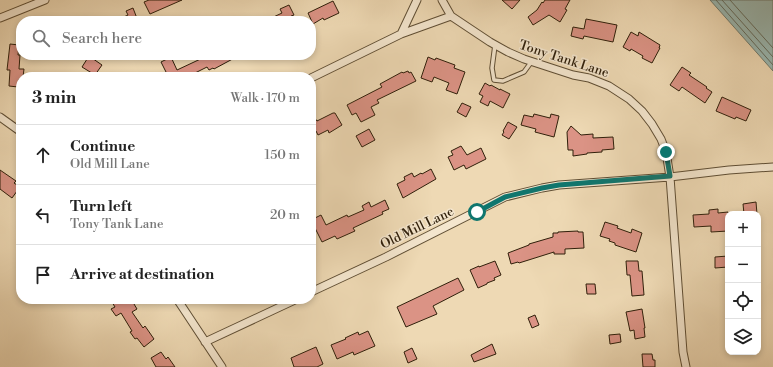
<!DOCTYPE html>
<html lang="en">
<head>
<meta charset="utf-8">
<style>
	body { margin:0; font-family:"Libre Bodoni",serif; background:#f6f6f6; color:#222 }
	.controls { position:absolute; right:12px; bottom:12px; display:grid; overflow:hidden; border-radius:8px; box-shadow:0 2px 6px #0003 }
	.controls button { width:36px; height:36px; display:grid; place-items:center; padding:0; border:0; border-bottom:1px solid #e0e0e0; background:#fff; color:#222; font:20px sans-serif }
	.stop { position:absolute; width:12px; height:12px; margin:-9px; border:3px solid #0f766e; border-radius:50%; background:#fff }
	.stop.end { background:#0f766e; border-color:#fff; box-shadow:0 1px 4px #0008 }
	.list { margin:0; padding:0; list-style:none }
	h2 { display:flex; justify-content:space-between; align-items:center; height:52px; margin:0; padding:0 16px; font-size:17px }
	h2 small { font-size:13px; font-weight:400; color:#767676 }
	.list li { display:grid; grid-template-columns:26px 1fr auto; gap:12px; align-items:center; box-sizing:border-box; height:60px; padding:0 16px; border-top:1px solid #e0e0e0 }
	.list b { display:block; font-size:15px; white-space:nowrap }
	.list p { margin:0; font-size:13px; white-space:nowrap; color:#767676 }
	.list em { font-size:13px; font-style:normal; color:#767676 }
	.icon { flex:none; width:22px; height:22px; fill:none; stroke:currentColor; stroke-width:2; stroke-linecap:round; stroke-linejoin:round }
	.map { position:relative; flex:none; width:773px; height:367px; overflow:hidden }
	.search { position:absolute; background:#fff; box-shadow:0 2px 6px #0003; left:16px; top:16px; width:300px; height:44px; display:flex; align-items:center; gap:10px; box-sizing:border-box; padding:0 14px; border-radius:16px; color:#767676; font-size:15px }
	.panel { position:absolute; background:#fff; box-shadow:0 2px 6px #0003; left:16px; top:72px; width:300px; height:232px; border-radius:16px }
	.map>svg:first-child { display:block }
</style>
</head>
<body>
<div class="map">
<svg width="773" height="367" viewBox="0 0 773 367">
	<rect width="100%" height="100%" fill="#eed9b4"/>
	<filter id="stains"><feTurbulence type="fractalNoise" baseFrequency=".005" numOctaves="4"/><feColorMatrix values="0 0 0 0 .2 0 0 0 0 .09 0 0 0 0 .02 0 0 0 .5 -.17"/></filter>
	<radialGradient id="worn" r=".72"><stop offset=".6" stop-color="#630" stop-opacity="0"/><stop offset="1" stop-color="#630" stop-opacity=".3"/></radialGradient>
	<path fill="#9ab9b3" stroke="#6f7b6f" d="M710 0H773V71Z"/>
	<g fill="none" stroke-linecap="round" stroke-linejoin="round">
		<path stroke="#646c5e" stroke-width="1" d="M716 0 773 65
			M722 0 773 57
			M730 0 773 48"/>
	</g>
	<path fill="#db9385" stroke="#2f1f0a" d="M149 0H182L150 14 144 2Z
		M502 0H520L512 9Z
		M545 0H570L565 9 567 10 560 22 549 15 533 25 528 17 537 10 542 2 543 3Z
		M333 1 339 13 324 20 323 18 313 24 308 13Z
		M289 5 294 15 291 16 294 21H265L282 13 280 9Z
		M133 8 138 21H115L128 15 126 11Z
		M586 19 617 25 613 42 584 36 583 39 571 36 573 27 584 29Z
		M631 32 638 36 639 32 660 45 659 48H660L652 63 642 58 643 56 631 49 630 51 623 47Z
		M10 44 19 45 18 55H20L19 69H24L23 77H21V79H19L18 87 9 86 10 70H7Z
		M209 55H240L214 69 213 68 209 70 207 67 187 77H161L167 74 161 62 171 57 177 70Z
		M89 56 102 65 95 75 82 67Z
		M428 57 435 60 436 58 455 65 454 68 465 72 457 94 446 90 449 83 434 77 432 82 421 78Z
		M682 67 691 73 689 75 707 87 706 88 712 92 705 103 682 87 679 91 670 85Z
		M408 71 409 73 411 72 416 81 377 100 379 103 371 107 375 115 361 122 356 113 352 115 347 105 382 87 380 84 402 72 403 73Z
		M485 83 490 86 491 85 500 90V89L510 94 503 108 490 101 488 106 480 102 483 96 479 94Z
		M722 97 751 110 746 121 736 117 735 119 716 111Z
		M462 103 471 107 466 117 457 112Z
		M333 113H335L342 125 329 133 328 130 318 135 316 131 314 132 311 125V122L317 120V121Z
		M534 114 550 118 551 114 559 116 554 137 535 132 536 129 521 125 524 115 533 117Z
		M508 122 517 127 509 139 502 135 504 132 503 131Z
		M571 126 581 135 593 134V138L613 137 614 149 602 150V152L587 153V154L573 156V150H568L567 132Z
		M369 129 375 140 362 147 356 136Z
		M461 146 467 155 481 148 486 159 466 169 464 165 454 170 448 157 453 155 451 151Z
		M431 169 436 179 403 198 397 184 405 180 404 177 412 173 414 177 421 173 422 174Z
		M0 170 16 181 14 183 20 187 12 198 0 189Z
		M385 200 389 209 382 212 383 214 353 228 355 231 337 239 335 236 322 242 311 220 321 215 326 225 347 215 348 217 364 210 362 206 369 202 371 207Z
		M756 202 757 214H744L743 204Z
		M718 209V213L728 212V231L711 232V226L694 227 693 215 709 214V210Z
		M605 222 618 226 617 228 631 233 632 229 642 233 636 252 615 245V243L609 241 610 239 600 236Z
		M578 231V232H583L584 248 565 249V254H554V252L519 263 518 262 511 264 508 253 529 245V244L553 237V233H558V232Z
		M728 256V267L715 268V257Z
		M495 261 501 275 494 278 495 280 487 283V284L478 288 470 270 479 266V267Z
		M626 261H638L639 271H642L644 295 632 296 630 275H627Z
		M458 278 464 290 433 306 437 314 406 327 397 307Z
		M586 284H595L596 294H587Z
		M110 299H131L137 309 132 312 143 328 145 326 154 339 144 347 137 338 135 339 130 332 132 331 121 313 116 316 111 309 115 307Z
		M642 309 645 328H644L645 337 635 339 634 330 630 331 626 312Z
		M535 315 539 325 532 328 528 318Z
		M368 331 375 346 354 355 353 352 337 359 331 345 346 339 345 338 358 332 359 335Z
		M620 334 621 342 610 344 609 335Z
		M492 344 496 354 474 362 471 355Z
		M316 347 323 364 317 367H294L291 358Z
		M412 348 417 359 408 363 404 352Z
		M161 352 166 359 168 357 175 367H156L151 358Z
		M642 354H652L653 360H655V367H643Z"/>
	<g fill="none" stroke-linecap="round" stroke-linejoin="round">
		<defs>
			<path id="service" d="M495 45 492 68 494 80 503 81 524 72 532 61"/>
			<path id="minor" d="M442 0 451 16 490 42 508 52 524 59 573 75 589 78 609 86 629 99 642 111 652 124 661 139 666 152 670 177 683 352 686 367
				M0 18 45 0
				M401 34 417 0
				M311 78 401 34 451 16
				M0 117 21 132
				M311 292 386 257 505 197 542 188 559 185 670 177 729 170 773 167
				M177 299 222 367
				M205 342 297 299"/>
		</defs>
		<use href="#service" stroke="#5f4e34" stroke-width="5.5"/>
		<use href="#minor" stroke="#5f4e34" stroke-width="9"/>
		<use href="#service" stroke="#f4e6ce" stroke-width="3.5"/>
		<use href="#minor" stroke="#f4e6ce" stroke-width="7"/>
	</g>
	<g fill="none" stroke-linecap="round" stroke-linejoin="round">
		<path stroke="#0f766e" stroke-width="5" d="M477 212 505 197 542 188 559 185 670 176 666 152"/>
	</g>
	<g text-anchor="middle" dominant-baseline="central" stroke-width="3" stroke-linejoin="round" paint-order="stroke">
		<g font-size="13" fill="#2f1f0a" stroke="#f4e6ce">
			<text transform="translate(564 59) rotate(18)">Tony Tank Lane</text>
			<text transform="translate(417 228) rotate(-26)">Old Mill Lane</text>
		</g>
	</g>
	<rect width="100%" height="100%" filter="url(#stains)"/>
	<rect width="100%" height="100%" fill="url(#worn)"/>
</svg>
<div class="controls">
<button>+</button>
<button>−</button>
<button><svg class="icon" aria-label="locate" viewBox="0 0 24 24"><circle cx="12" cy="12" r="6"/><path d="M12 2v4M12 18v4M2 12h4M18 12h4"/></svg></button>
<button><svg class="icon" aria-label="layers" viewBox="0 0 24 24"><path d="M12 4l9 5-9 5-9-5zM3 14l9 5 9-5"/></svg></button>
</div>
<div class="stop" style="left:477px;top:212px"></div>
<div class="stop end" style="left:666px;top:152px"></div>
<div class="search"><svg class="icon" aria-label="search" viewBox="0 0 24 24"><circle cx="10" cy="10" r="6"/><path d="M15 15l6 6"/></svg>Search here</div>
<section class="panel">
<h2>3 min<small>Walk · 170 m</small></h2>
<ul class="list">
<li><svg class="icon" aria-label="ahead" viewBox="0 0 24 24"><path d="M12 20V5M6 11l6-6 6 6"/></svg><div><b>Continue</b><p>Old Mill Lane</p></div><em>150 m</em></li>
<li><svg class="icon" aria-label="left" viewBox="0 0 24 24"><path d="M17 20v-9H6M10 6l-5 5 5 5"/></svg><div><b>Turn left</b><p>Tony Tank Lane</p></div><em>20 m</em></li>
<li><svg class="icon" aria-label="arrive" viewBox="0 0 24 24"><path d="M6 21V4h12l-3 4 3 4H6"/></svg><div><b>Arrive at destination</b></div></li>
</ul>
</section>
</div>
</body>
</html>
